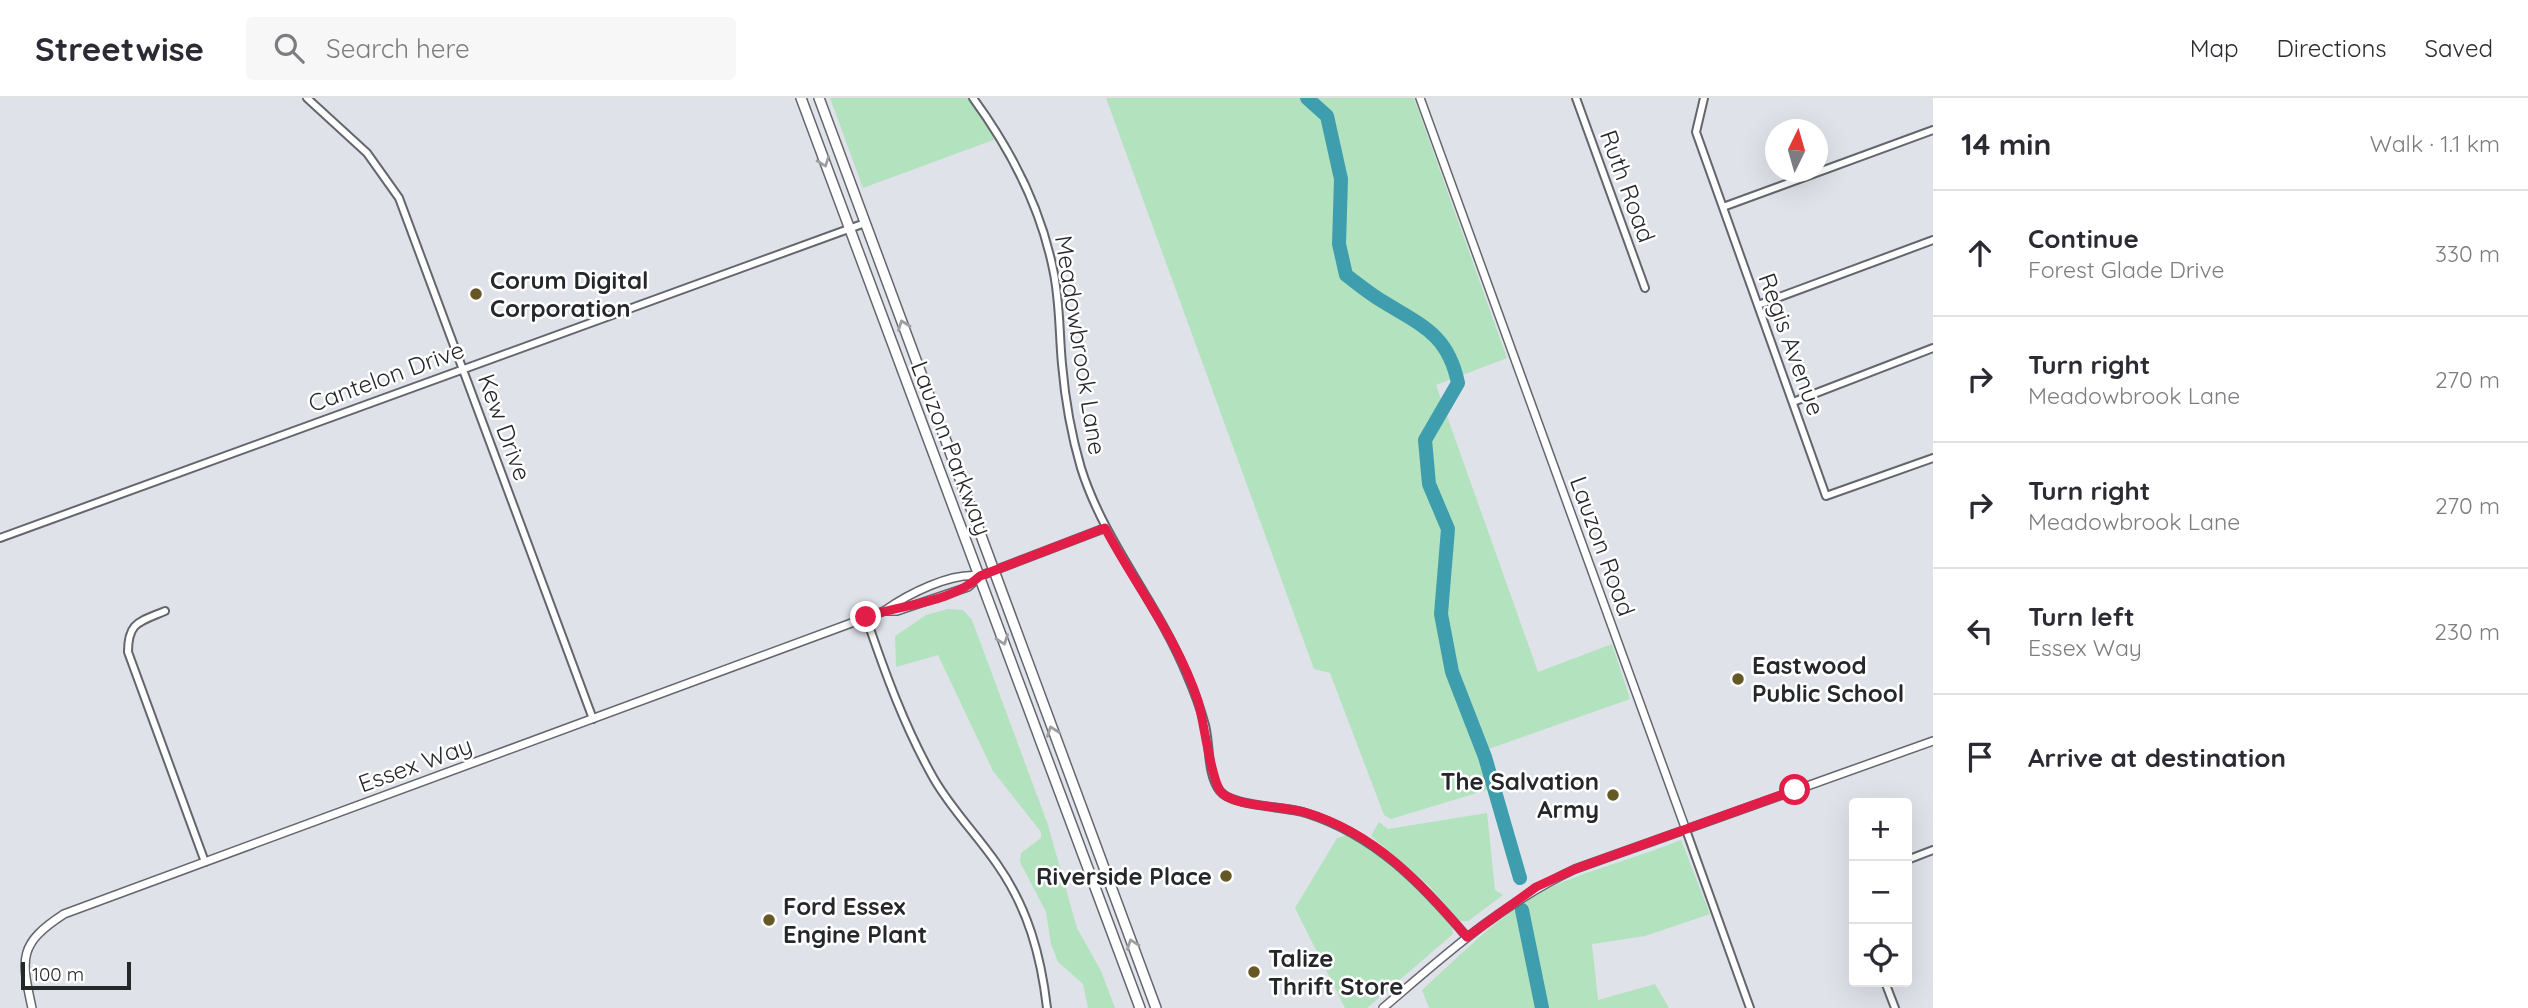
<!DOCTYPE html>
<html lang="en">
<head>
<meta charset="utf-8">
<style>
	body { margin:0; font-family:Quicksand,sans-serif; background:#f7f7f7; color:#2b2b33 }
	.controls { position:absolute; right:21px; bottom:21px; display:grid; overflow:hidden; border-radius:7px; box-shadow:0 7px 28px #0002 }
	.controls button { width:63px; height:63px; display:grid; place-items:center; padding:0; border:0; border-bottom:2px solid #e1e1e2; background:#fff; color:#2b2b33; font:35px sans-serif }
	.compass { position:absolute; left:1765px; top:21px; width:63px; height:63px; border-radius:50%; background:#fff; box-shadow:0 7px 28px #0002; rotate:5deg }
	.scale { position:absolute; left:21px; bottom:18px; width:110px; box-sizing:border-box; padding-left:7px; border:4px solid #26272a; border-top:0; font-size:19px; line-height:24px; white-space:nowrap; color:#26272a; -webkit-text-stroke:5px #fff; paint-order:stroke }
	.stop { position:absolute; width:21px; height:21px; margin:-16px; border:5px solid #e11d48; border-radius:50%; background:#fff }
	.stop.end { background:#e11d48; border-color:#fff; box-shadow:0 2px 7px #0008 }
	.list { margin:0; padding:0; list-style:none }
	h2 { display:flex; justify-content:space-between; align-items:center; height:91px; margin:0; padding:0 28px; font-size:30px }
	h2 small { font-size:23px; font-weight:400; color:#7c7c81 }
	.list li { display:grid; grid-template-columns:46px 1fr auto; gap:21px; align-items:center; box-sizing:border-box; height:126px; padding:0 28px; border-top:2px solid #e1e1e2 }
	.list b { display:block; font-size:26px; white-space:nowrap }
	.list p { margin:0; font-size:23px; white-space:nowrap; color:#7c7c81 }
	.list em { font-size:23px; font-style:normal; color:#7c7c81 }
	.icon { flex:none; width:38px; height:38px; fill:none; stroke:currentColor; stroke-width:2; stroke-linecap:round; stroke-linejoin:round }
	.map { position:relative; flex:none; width:1933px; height:910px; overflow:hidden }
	header { display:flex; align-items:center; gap:42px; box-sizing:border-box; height:98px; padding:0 35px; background:#fff; border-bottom:2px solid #e1e1e2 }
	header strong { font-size:33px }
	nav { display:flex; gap:38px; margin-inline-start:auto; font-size:24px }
	.search { width:490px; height:63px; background:#f7f7f7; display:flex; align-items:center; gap:18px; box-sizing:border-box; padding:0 24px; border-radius:7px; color:#7c7c81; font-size:26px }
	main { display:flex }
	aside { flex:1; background:#fff }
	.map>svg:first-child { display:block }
</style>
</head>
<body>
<header>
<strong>Streetwise</strong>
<div class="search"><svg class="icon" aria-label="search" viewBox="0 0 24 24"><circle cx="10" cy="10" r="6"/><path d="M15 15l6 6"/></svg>Search here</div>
<nav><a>Map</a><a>Directions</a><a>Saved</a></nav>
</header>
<main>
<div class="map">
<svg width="1933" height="910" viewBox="0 0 1933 910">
	<rect width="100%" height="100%" fill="#dfe2e9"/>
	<path fill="#b3e2bf" d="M830 0H969L996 41 863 90Z
		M1106 0H1414L1507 260 1436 287 1538 574 1612 546 1630 601 1483 653 1493 690 1391 721 1384 717 1330 575 1314 571Z
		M948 511 963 512 972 522 1048 727 1077 830 1101 873 1115 910H1088L1083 886 1058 864 1051 846 1046 814 1020 764 1021 755 1041 740V734L993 673 938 557 896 569 895 538 926 517Z
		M1487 715 1495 792 1503 797 1468 823H1460L1429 788 1371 738 1379 724 1388 731Z
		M1348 737C1390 761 1421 793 1452 829L1453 836 1367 910H1345L1295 810 1337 740Z
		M1681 742 1710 816 1645 838 1592 846 1598 902 1655 886 1669 910H1429L1422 892C1463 855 1503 812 1554 788 1594 770 1640 759 1681 742Z"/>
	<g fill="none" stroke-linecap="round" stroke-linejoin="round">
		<path stroke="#3e9eae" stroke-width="14" d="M1307 0 1327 18 1341 81 1339 146 1346 177C1358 186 1370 196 1382 203 1421 227 1448 236 1458 285L1425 342 1429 386 1448 431 1441 516 1452 574 1485 659 1520 780
			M1522 812 1542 910"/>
		<defs>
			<path id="minor" d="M307 0 367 55 399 100 593 621
				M973 0C1011 52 1040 107 1053 171 1060 202 1059 234 1062 266 1065 301 1071 336 1081 370 1105 446 1158 505 1187 577 1194 593 1200 609 1205 627 1210 646 1207 677 1220 693 1232 709 1286 708 1306 715 1375 737 1421 785 1467 839
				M1576 0 1645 190
				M1704 0 1696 34 1826 398 1933 360
				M1723 109 1933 32
				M1758 207 1933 142
				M1793 304 1933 250
				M0 440 865 125
				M980 478 1105 430
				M165 513C139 524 128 524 128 554L205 764
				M866 519C885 575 905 630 934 681 952 712 977 737 997 766 1028 810 1041 858 1047 910
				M1686 732 1750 910
				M1907 762 1933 752
				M1885 884 1895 910"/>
			<path id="tertiary" d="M1420 0 1686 732
				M885 513H897L968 489 980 478
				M32 910C21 860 18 846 64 816L884 513C908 496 951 474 980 478
				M1383 910C1444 858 1502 805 1575 771L1933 643"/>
			<path id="secondary" d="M801 0 1140 910
				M819 0 1156 910"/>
		</defs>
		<use href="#minor" stroke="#64666d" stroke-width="10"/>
		<use href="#tertiary" stroke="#64666d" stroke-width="10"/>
		<use href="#secondary" stroke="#64666d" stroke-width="12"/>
		<use href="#minor" stroke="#fff" stroke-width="6"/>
		<use href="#tertiary" stroke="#fff" stroke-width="7"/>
		<use href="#secondary" stroke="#fff" stroke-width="9"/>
	</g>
	<defs><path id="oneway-chevron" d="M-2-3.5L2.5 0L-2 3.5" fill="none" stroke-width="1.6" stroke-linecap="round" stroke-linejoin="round" transform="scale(1.75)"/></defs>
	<g stroke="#9d9e9f">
		<use href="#oneway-chevron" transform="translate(824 64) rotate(70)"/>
		<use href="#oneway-chevron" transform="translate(903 227) rotate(-110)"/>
		<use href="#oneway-chevron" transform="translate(1003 542) rotate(70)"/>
		<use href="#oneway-chevron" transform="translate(1052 633) rotate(-110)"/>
		<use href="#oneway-chevron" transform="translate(1132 846) rotate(-110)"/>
	</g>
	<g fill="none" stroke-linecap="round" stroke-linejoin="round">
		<path stroke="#e11d48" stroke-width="9" d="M866 519C902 506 950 506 980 478L1105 430C1135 487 1178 541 1198 603 1204 623 1211 685 1222 695 1236 709 1284 708 1304 714 1374 734 1422 786 1467 839L1536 789 1575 771 1795 692"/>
	</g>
	<g fill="#665825" stroke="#fff" stroke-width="2.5">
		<circle cx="476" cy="196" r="7"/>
		<circle cx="1738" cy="581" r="7"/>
		<circle cx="1613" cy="697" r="7"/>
		<circle cx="1226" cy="778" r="7"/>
		<circle cx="769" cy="822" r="7"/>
		<circle cx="1254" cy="874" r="7"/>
	</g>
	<g text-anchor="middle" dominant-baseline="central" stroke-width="5" stroke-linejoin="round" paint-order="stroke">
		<g font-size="24" fill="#26272a" stroke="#fff">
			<text transform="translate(1628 88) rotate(70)">Ruth Road</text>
			<text transform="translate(1792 246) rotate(70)">Regis Avenue</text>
			<text transform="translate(1081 247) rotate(81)">Meadowbrook Lane</text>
			<text transform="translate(386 278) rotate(-20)">Cantelon Drive</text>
			<text transform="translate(505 329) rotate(70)">Kew Drive</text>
			<text transform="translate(952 350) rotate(69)">Lauzon Parkway</text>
			<text transform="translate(1603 448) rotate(70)">Lauzon Road</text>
			<text transform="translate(415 666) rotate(-20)">Essex Way</text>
		</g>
		<g font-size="24" font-weight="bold" fill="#26272a" stroke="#fff" text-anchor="start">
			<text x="490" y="182">Corum Digital<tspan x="490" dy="28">Corporation</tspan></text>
			<text x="1752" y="567">Eastwood<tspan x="1752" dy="28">Public School</tspan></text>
			<text x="1599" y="683" text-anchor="end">The Salvation<tspan x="1599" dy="28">Army</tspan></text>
			<text x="1212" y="778" text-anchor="end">Riverside Place</text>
			<text x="783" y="808">Ford Essex<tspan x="783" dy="28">Engine Plant</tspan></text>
			<text x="1268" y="860">Talize<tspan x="1268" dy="28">Thrift Store</tspan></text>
		</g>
	</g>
</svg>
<div class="controls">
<button>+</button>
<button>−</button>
<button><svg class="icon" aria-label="locate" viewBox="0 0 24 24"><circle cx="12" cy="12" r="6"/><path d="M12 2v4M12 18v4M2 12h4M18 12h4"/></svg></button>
</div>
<svg class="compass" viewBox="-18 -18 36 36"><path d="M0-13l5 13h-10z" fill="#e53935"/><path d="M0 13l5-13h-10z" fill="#7c7c81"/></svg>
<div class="scale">100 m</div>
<div class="stop" style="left:1795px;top:692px"></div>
<div class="stop end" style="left:866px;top:519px"></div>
</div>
<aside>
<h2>14 min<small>Walk · 1.1 km</small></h2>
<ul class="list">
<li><svg class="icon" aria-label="ahead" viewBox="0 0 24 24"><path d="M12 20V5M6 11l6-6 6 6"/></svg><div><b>Continue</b><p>Forest Glade Drive</p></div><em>330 m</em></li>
<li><svg class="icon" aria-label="right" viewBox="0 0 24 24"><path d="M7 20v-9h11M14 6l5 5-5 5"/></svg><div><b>Turn right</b><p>Meadowbrook Lane</p></div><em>270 m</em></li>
<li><svg class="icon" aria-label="right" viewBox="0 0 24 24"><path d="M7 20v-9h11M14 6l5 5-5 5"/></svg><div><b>Turn right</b><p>Meadowbrook Lane</p></div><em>270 m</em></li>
<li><svg class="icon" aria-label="left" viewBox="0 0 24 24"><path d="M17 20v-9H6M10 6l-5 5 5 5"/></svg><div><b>Turn left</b><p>Essex Way</p></div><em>230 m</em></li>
<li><svg class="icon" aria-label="arrive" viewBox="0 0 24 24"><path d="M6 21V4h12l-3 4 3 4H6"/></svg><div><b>Arrive at destination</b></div></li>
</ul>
</aside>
</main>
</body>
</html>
